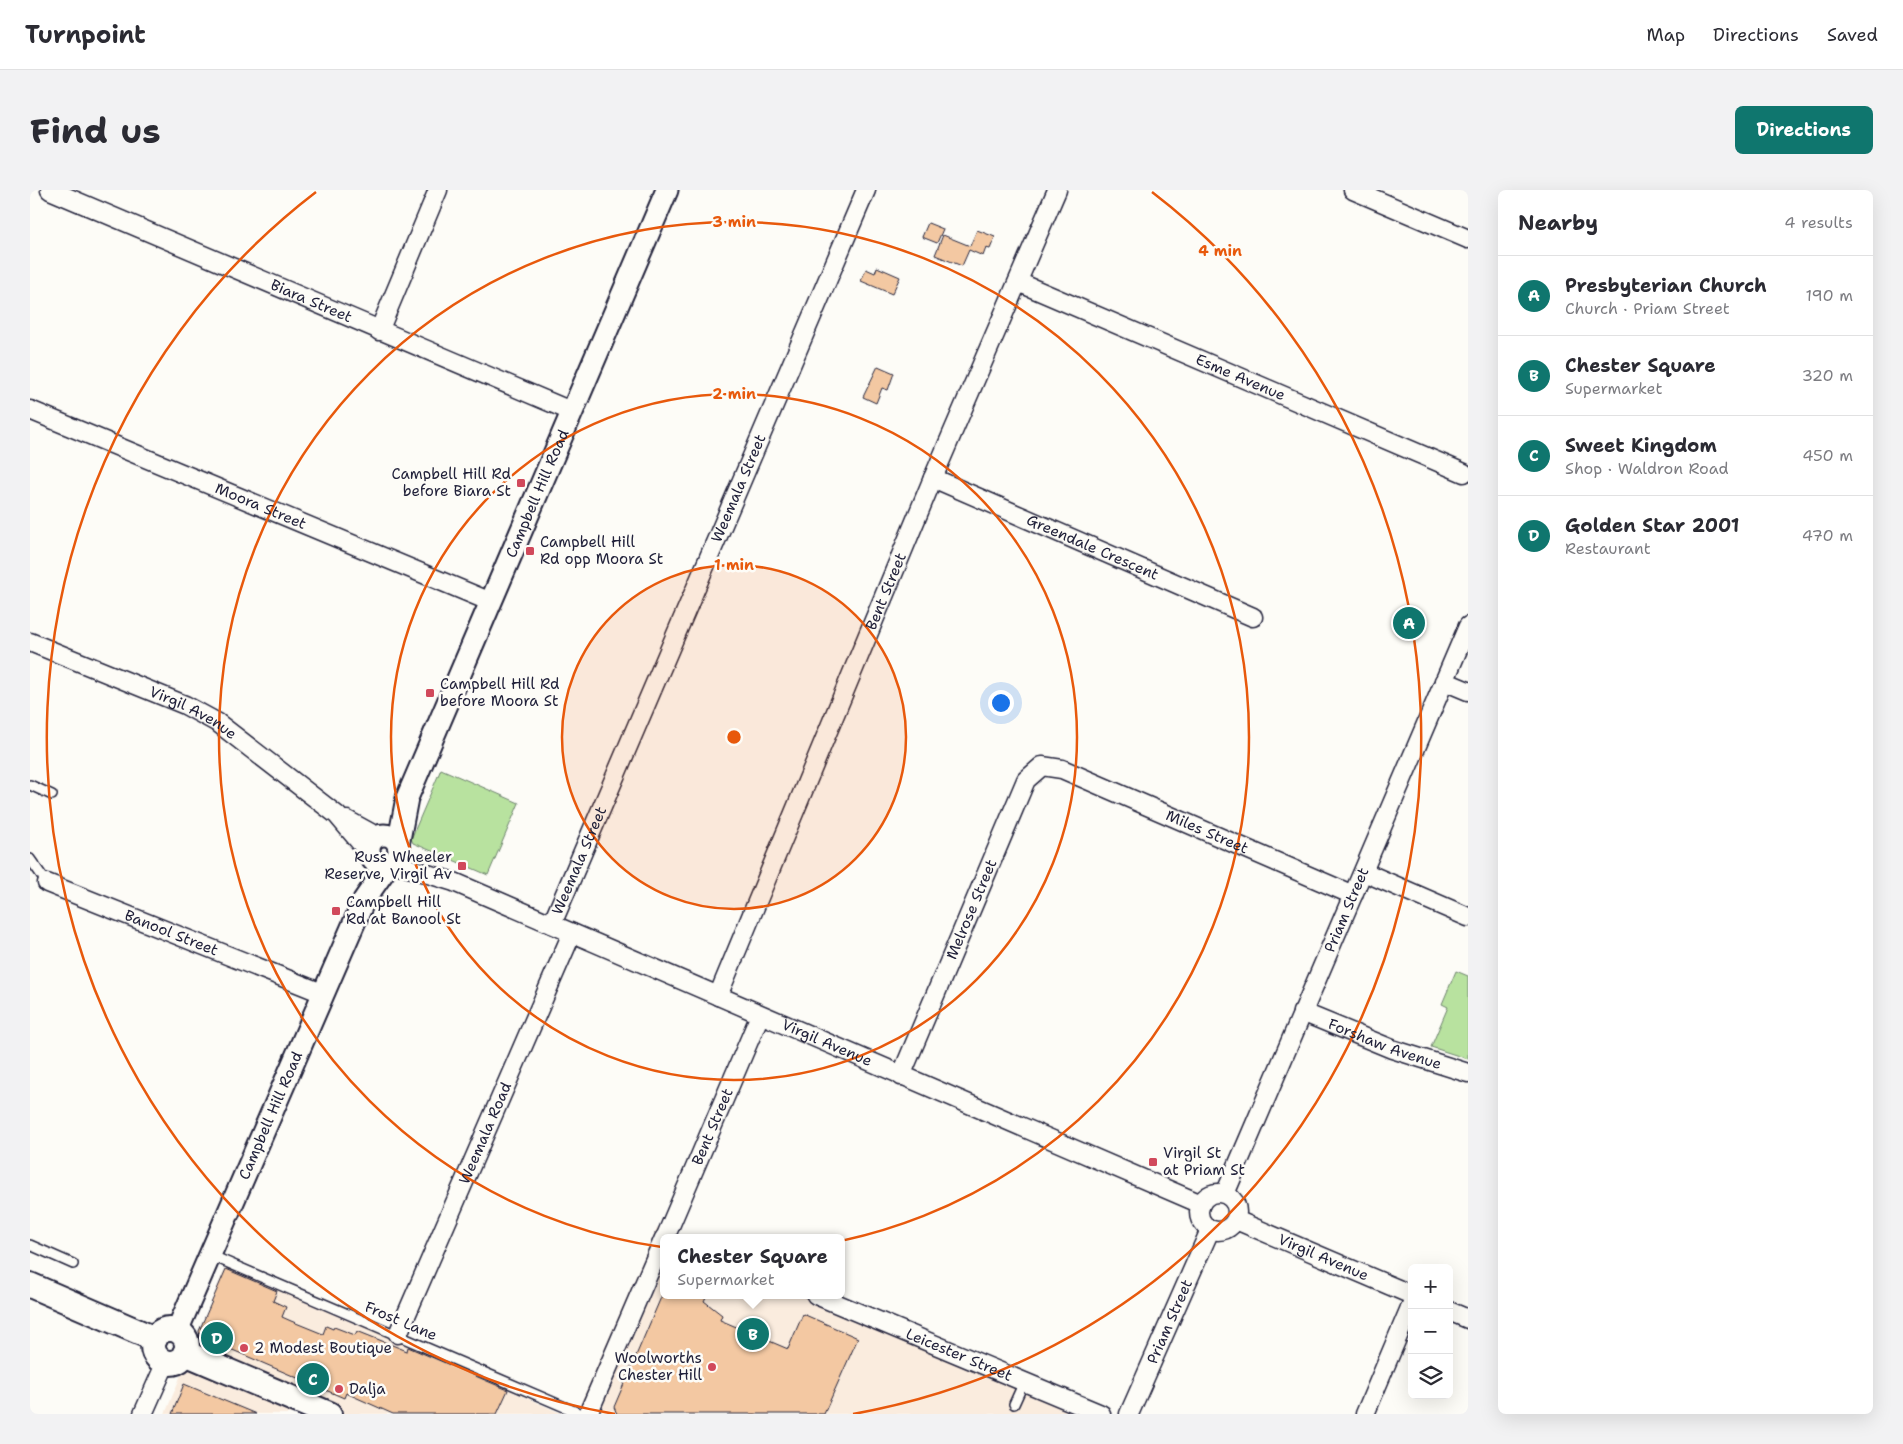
<!DOCTYPE html>
<html lang="en">
<head>
<meta charset="utf-8">
<style>
	body { margin:0; font-family:"Shantell Sans",sans-serif; background:#f2f2f3; color:#2b2b33 }
	.controls { position:absolute; right:15px; bottom:15px; display:grid; overflow:hidden; border-radius:8px; box-shadow:0 5px 20px #0002 }
	.controls button { width:45px; height:45px; display:grid; place-items:center; padding:0; border:0; border-bottom:1px solid #e1e1e2; background:#fff; color:#2b2b33; font:25px sans-serif }
	.you { position:absolute; left:970px; top:512px; width:18px; height:18px; margin:-12px; border:4px solid #fff; border-radius:50%; background:#1a73e8; box-shadow:0 0 0 8px #1a73e833 }
	.badge { display:grid; place-items:center; width:32px; height:32px; border-radius:50%; background:#0f766e; color:#fff; font-size:16px; font-weight:700 }
	.pin { position:absolute; translate:-50% -50%; border:2px solid #fff; box-shadow:0 1px 5px #0006 }
	.popup { position:absolute; left:630px; top:1044px; width:185px; height:65px; box-sizing:border-box; display:grid; place-content:center; border-radius:8px; background:#fff; filter:drop-shadow(0 1px 4px #0005); font-size:16px; white-space:nowrap; color:#7c7c81 }
	.popup b { font-size:19px; color:#2b2b33 }
	.popup::after { content:''; position:absolute; left:50%; top:100%; margin-left:-10px; border:10px solid transparent; border-top-color:#fff }
	.list { margin:0; padding:0; list-style:none }
	h2 { display:flex; justify-content:space-between; align-items:center; height:65px; margin:0; padding:0 20px; font-size:21px }
	h2 small { font-size:16px; font-weight:400; color:#7c7c81 }
	.list li { display:grid; grid-template-columns:32px 1fr auto; gap:15px; align-items:center; box-sizing:border-box; height:80px; padding:0 20px; border-top:1px solid #e1e1e2 }
	.list b { display:block; font-size:19px; white-space:nowrap }
	.list p { margin:0; font-size:16px; white-space:nowrap; color:#7c7c81 }
	.list em { font-size:16px; font-style:normal; color:#7c7c81 }
	.icon { flex:none; width:28px; height:28px; fill:none; stroke:currentColor; stroke-width:2; stroke-linecap:round; stroke-linejoin:round }
	.map { position:relative; flex:none; width:1438px; height:1224px; overflow:hidden; border-radius:8px }
	header { display:flex; align-items:center; gap:30px; box-sizing:border-box; height:70px; padding:0 25px; background:#fff; border-bottom:1px solid #e1e1e2 }
	header strong { font-size:24px }
	nav { display:flex; gap:28px; margin-inline-start:auto; font-size:18px }
	.intro { display:flex; align-items:center; justify-content:space-between; box-sizing:border-box; height:120px; padding:0 30px }
	h1 { margin:0; font-size:35px }
	.button { padding:12px 22px; border-radius:8px; background:#0f766e; color:#fff; font-size:18px; font-weight:700 }
	main { display:flex; gap:30px; padding:0 30px }
	aside { flex:1; background:#fff; border-radius:8px; box-shadow:0 5px 20px #0002 }
	.map>svg:first-child { display:block }
</style>
</head>
<body>
<header>
<strong>Turnpoint</strong>
<nav><a>Map</a><a>Directions</a><a>Saved</a></nav>
</header>
<div class="intro"><h1>Find us</h1><a class="button">Directions</a></div>
<main>
<div class="map">
<svg width="1438" height="1224" viewBox="0 0 1438 1224">
	<rect width="100%" height="100%" fill="#fdfcf7"/>
	<filter id="ink" filterUnits="userSpaceOnUse"><feTurbulence type="fractalNoise" baseFrequency=".02" numOctaves="2"/><feDisplacementMap in="SourceGraphic" scale="10" xChannelSelector="R" yChannelSelector="G"/><feConvolveMatrix kernelMatrix="1 2 1 2 8 2 1 2 1" color-interpolation-filters="sRGB"/></filter>
	<g filter="url(#ink)">
		<path fill="#faecde" d="M627 1037 652 1048H634V1105H787L1067 1224H546Z
			M196 1076 328 1133 533 1224H135Z"/>
		<path fill="#b8e29f" stroke="#6d826d" d="M411 579 489 613 458 685 383 653 381 649Z
			M1426 781 1438 786V869L1401 857 1418 817 1412 814Z"/>
		<path fill="#f3c8a2" stroke="#22223b" d="M898 33 913 39 907 53 892 47Z
			M947 40 965 47 960 59 956 58 953 66 939 60 932 76 905 65 913 45 940 56Z
			M847 77 870 87 862 104 831 91 836 79 845 83Z
			M848 176 864 183 858 200 852 198 846 213 833 207Z
			M196 1079 247 1101 243 1111 256 1117 252 1127 261 1131 293 1144 296 1136 303 1139 304 1137 325 1145 327 1141 377 1161 378 1157 478 1200 467 1224H363L316 1203 314 1208 170 1146 169 1141Z
			M632 1105H677L674 1111 692 1125 690 1130 758 1159 773 1124 828 1148 794 1224H587L584 1217Z
			M154 1194 226 1224H142Z"/>
		<g fill="none" stroke-linecap="round" stroke-linejoin="round">
			<defs>
				<path id="service" d="M0 595 22 605
					M0 669 17 693
					M0 1055 43 1074
					M180 1065 551 1224
					M984 1214 994 1192"/>
				<g id="minor">
					<path id="s1" d="M20 0 543 222"/>
					<path d="M1323 0 1438 49"/>
					<path id="s2" d="M988 92 1434 283"/>
					<path d="M349 141 408 0"/>
					<path id="s3" d="M0 220 461 412"/>
					<path id="s4" d="M903 288 1223 427"/>
					<path id="s5" d="M0 452 155 515 188 533 307 625 339 663"/>
					<path d="M1414 491 1438 501"/>
					<path d="M317 630 348 647"/>
					<path id="s6" d="M362 673 424 692 1171 1014"/>
					<path d="M1334 682 1438 727"/>
					<path id="s7" d="M17 693 292 803"/>
					<path id="s8" d="M522 734 836 0"/>
					<path id="s9" d="M688 806 903 288 1027 0"/>
					<path id="s10" d="M1272 822 1362 859 1438 883"/>
					<path id="s11" d="M871 886 996 590 1012 576 1032 579 1323 705"/>
					<circle cx="1188" cy="1022" r="19"/>
					<path id="s12" d="M1195 1004 1438 436"/>
					<path id="s13" d="M1206 1030 1382 1105"/>
					<path id="s14" d="M635 1048 730 825"/>
					<path id="s15" d="M786 1105 1071 1224"/>
					<path d="M1419 1121 1438 1129"/>
					<path id="s16" d="M368 1144 542 743"/>
					<path d="M113 1224 136 1172"/>
					<path d="M558 1224 634 1048"/>
					<path id="s17" d="M1099 1224 1180 1040"/>
					<path d="M1335 1224 1382 1113"/>
				</g>
				<g id="tertiary">
					<circle cx="354" cy="660" r="15"/>
					<path id="s18" d="M368 655 377 608 637 0"/>
					<path id="s19" d="M147 1141 334 710 359 674"/>
				</g>
				<path id="secondary" d="M0 1095 125 1149
					M123 1156a17 17 0 1 1 34 0a17 17 0 1 1-34 0Z
					M155 1163 299 1224"/>
			</defs>
			<use href="#service" stroke="#22223b" stroke-width="12"/>
			<use href="#minor" stroke="#22223b" stroke-width="21"/>
			<use href="#tertiary" stroke="#22223b" stroke-width="25"/>
			<use href="#secondary" stroke="#22223b" stroke-width="28"/>
			<use href="#service" stroke="#fdfcf7" stroke-width="9"/>
			<use href="#minor" stroke="#fdfcf7" stroke-width="18"/>
			<use href="#tertiary" stroke="#fdfcf7" stroke-width="21"/>
			<use href="#secondary" stroke="#fdfcf7" stroke-width="24"/>
		</g>
	</g>
	<circle cx="704" cy="547" r="172" fill="#e8590c" fill-opacity=".12"/>
	<g fill="none" stroke="#e8590c" stroke-width="2.5">
		<circle cx="704" cy="547" r="172"/>
		<circle cx="704" cy="547" r="343"/>
		<circle cx="704" cy="547" r="515"/>
		<path d="M585 1224A687 687 0 0 1 286 2M1122 2A687 687 0 0 1 823 1224"/>
	</g>
	<g fill="#d1495b" stroke="#fdfcf7" stroke-width="2">
		<rect x="486" y="288" width="10" height="10" rx="2.5"/>
		<rect x="495" y="356" width="10" height="10" rx="2.5"/>
		<rect x="395" y="498" width="10" height="10" rx="2.5"/>
		<rect x="427" y="671" width="10" height="10" rx="2.5"/>
		<rect x="301" y="716" width="10" height="10" rx="2.5"/>
		<rect x="1118" y="967" width="10" height="10" rx="2.5"/>
		<circle cx="214" cy="1158" r="5"/>
		<circle cx="682" cy="1177" r="5"/>
		<circle cx="309" cy="1199" r="5"/>
	</g>
	<g text-anchor="middle" dominant-baseline="central" stroke-width="5" stroke-linejoin="round" paint-order="stroke">
		<g font-size="15" fill="#22223b" stroke="#fdfcf7">
			<text stroke="none"><textPath href="#s1" startOffset="284">Biara Street</textPath></text>
			<text stroke="none"><textPath href="#s2" startOffset="242">Esme Avenue</textPath></text>
			<text stroke="none"><textPath href="#s8" startOffset="474">Weemala Street</textPath></text>
			<text stroke="none"><textPath href="#s18" startOffset="379">Campbell Hill Road</textPath></text>
			<text stroke="none"><textPath href="#s3" startOffset="250">Moora Street</textPath></text>
			<text stroke="none"><textPath href="#s4" startOffset="174">Greendale Crescent</textPath></text>
			<text stroke="none"><textPath href="#s9" startOffset="438">Bent Street</textPath></text>
			<text stroke="none"><textPath href="#s5" startOffset="178">Virgil Avenue</textPath></text>
			<text stroke="none"><textPath href="#s11" startOffset="521">Miles Street</textPath></text>
			<text stroke="none"><textPath href="#s8" startOffset="69">Weemala Street</textPath></text>
			<text stroke="none"><textPath href="#s11" startOffset="181">Melrose Street</textPath></text>
			<text stroke="none"><textPath href="#s12" startOffset="309">Priam Street</textPath></text>
			<text stroke="none"><textPath href="#s7" startOffset="134">Banool Street</textPath></text>
			<text stroke="none"><textPath href="#s6" startOffset="471">Virgil Avenue</textPath></text>
			<text stroke="none"><textPath href="#s10" startOffset="89">Forshaw Avenue</textPath></text>
			<text stroke="none"><textPath href="#s19" startOffset="235">Campbell Hill Road</textPath></text>
			<text stroke="none"><textPath href="#s14" startOffset="121">Bent Street</textPath></text>
			<text stroke="none"><textPath href="#s16" startOffset="219">Weemala Road</textPath></text>
			<text stroke="none"><textPath href="#s13" startOffset="95">Virgil Avenue</textPath></text>
			<text transform="translate(371 1131) rotate(23)">Frost Lane</text>
			<text stroke="none"><textPath href="#s17" startOffset="101">Priam Street</textPath></text>
			<text stroke="none"><textPath href="#s15" startOffset="155">Leicester Street</textPath></text>
		</g>
		<g font-size="15" fill="#22223b" stroke="#fdfcf7" text-anchor="start">
			<text x="481" y="284" text-anchor="end">Campbell Hill Rd<tspan x="481" dy="17">before Biara St</tspan></text>
			<text x="510" y="352">Campbell Hill<tspan x="510" dy="17">Rd opp Moora St</tspan></text>
			<text x="410" y="494">Campbell Hill Rd<tspan x="410" dy="17">before Moora St</tspan></text>
			<text x="422" y="667" text-anchor="end">Russ Wheeler<tspan x="422" dy="17">Reserve, Virgil Av</tspan></text>
			<text x="316" y="712">Campbell Hill<tspan x="316" dy="17">Rd at Banool St</tspan></text>
			<text x="1133" y="963">Virgil St<tspan x="1133" dy="17">at Priam St</tspan></text>
			<text x="224" y="1158">2 Modest Boutique</text>
			<text x="672" y="1168" text-anchor="end">Woolworths<tspan x="672" dy="17">Chester Hill</tspan></text>
			<text x="319" y="1199">Dalja</text>
		</g>
	</g>
	<circle cx="704" cy="547" r="8" fill="#e8590c" stroke="#fdfcf7" stroke-width="2.5"/>
	<g font-size="15" text-anchor="middle" font-weight="bold" fill="#e8590c" stroke="#fdfcf7" stroke-width="5" stroke-linejoin="round" paint-order="stroke">
		<text x="704" y="37">3 min</text>
		<text x="1190" y="66">4 min</text>
		<text x="704" y="209">2 min</text>
		<text x="704" y="380">1 min</text>
	</g>
</svg>
<div class="controls">
<button>+</button>
<button>−</button>
<button><svg class="icon" aria-label="layers" viewBox="0 0 24 24"><path d="M12 4l9 5-9 5-9-5zM3 14l9 5 9-5"/></svg></button>
</div>
<div class="you"></div>
<div class="pin badge" style="left:1379px;top:433px">A</div>
<div class="pin badge" style="left:723px;top:1144px">B</div>
<div class="popup"><b>Chester Square</b>Supermarket</div>
<div class="pin badge" style="left:283px;top:1189px">C</div>
<div class="pin badge" style="left:187px;top:1148px">D</div>
</div>
<aside>
<h2>Nearby<small>4 results</small></h2>
<ul class="list">
<li><span class="badge">A</span><div><b>Presbyterian Church</b><p>Church · Priam Street</p></div><em>190 m</em></li>
<li><span class="badge">B</span><div><b>Chester Square</b><p>Supermarket</p></div><em>320 m</em></li>
<li><span class="badge">C</span><div><b>Sweet Kingdom</b><p>Shop · Waldron Road</p></div><em>450 m</em></li>
<li><span class="badge">D</span><div><b>Golden Star 2001</b><p>Restaurant</p></div><em>470 m</em></li>
</ul>
</aside>
</main>
</body>
</html>
